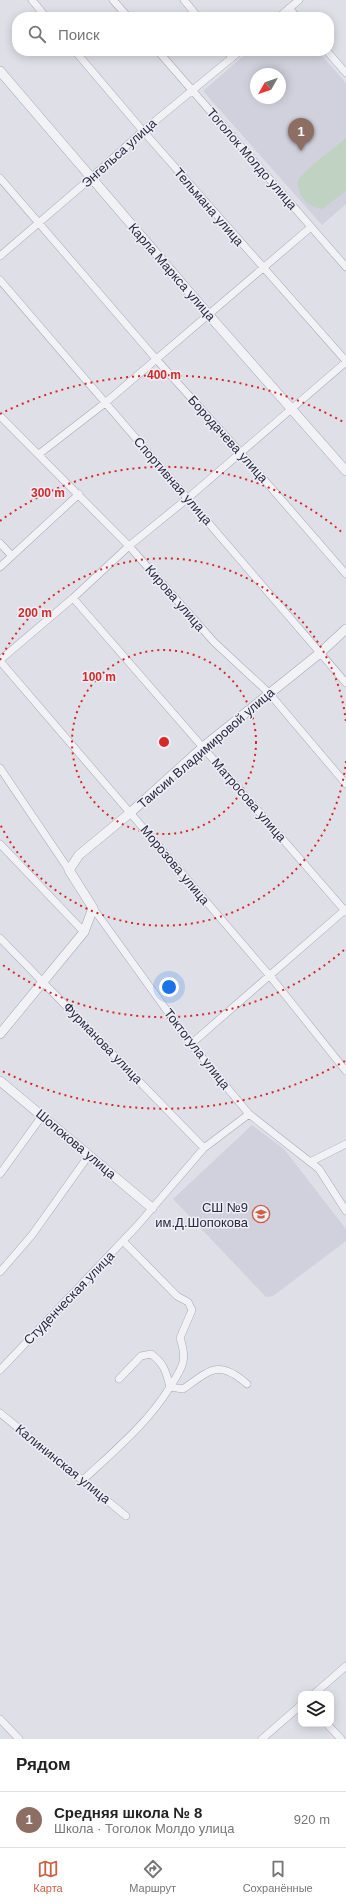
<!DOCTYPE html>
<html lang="ru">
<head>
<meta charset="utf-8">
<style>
	body { margin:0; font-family:Helvetica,sans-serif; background:#f2f2f2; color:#222 }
	.controls { position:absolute; right:12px; bottom:12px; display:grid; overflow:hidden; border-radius:8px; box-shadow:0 2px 10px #0003 }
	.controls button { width:36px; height:36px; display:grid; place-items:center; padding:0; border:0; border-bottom:1px solid #e0e0e0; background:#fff; color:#222; font:20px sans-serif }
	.compass { position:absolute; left:250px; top:68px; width:36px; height:36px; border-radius:50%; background:#fff; box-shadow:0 2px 10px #0003; rotate:230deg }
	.you { position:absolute; left:169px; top:987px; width:14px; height:14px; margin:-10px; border:3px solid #fff; border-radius:50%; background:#1a73e8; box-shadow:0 0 0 6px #1a73e833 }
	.badge { display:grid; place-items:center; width:26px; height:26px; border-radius:50%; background:#cc6245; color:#fff; font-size:13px; font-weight:700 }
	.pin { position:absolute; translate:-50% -33px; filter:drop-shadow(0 1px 2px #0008) }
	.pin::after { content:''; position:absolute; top:21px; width:14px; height:12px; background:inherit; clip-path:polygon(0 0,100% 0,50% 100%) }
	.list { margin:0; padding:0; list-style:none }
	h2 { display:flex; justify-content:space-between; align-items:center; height:52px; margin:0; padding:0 16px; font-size:17px }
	h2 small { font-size:13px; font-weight:400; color:#767676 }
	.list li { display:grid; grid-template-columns:26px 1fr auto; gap:12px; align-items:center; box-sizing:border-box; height:56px; padding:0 16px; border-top:1px solid #e0e0e0 }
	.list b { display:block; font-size:15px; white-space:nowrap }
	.list p { margin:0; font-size:13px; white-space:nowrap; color:#767676 }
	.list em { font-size:13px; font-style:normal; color:#767676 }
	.icon { flex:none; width:22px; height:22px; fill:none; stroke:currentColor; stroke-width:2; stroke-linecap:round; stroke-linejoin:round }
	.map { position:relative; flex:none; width:346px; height:1739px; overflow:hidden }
	.search { position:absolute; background:#fff; box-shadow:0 2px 10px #0003; left:12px; right:12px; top:12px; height:44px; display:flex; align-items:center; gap:10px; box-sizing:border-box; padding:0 14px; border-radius:16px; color:#767676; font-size:15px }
	.sheet { height:108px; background:#fff }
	nav { display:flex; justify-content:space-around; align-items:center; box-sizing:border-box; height:56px; border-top:1px solid #e0e0e0; background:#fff; font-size:11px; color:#767676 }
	nav a { display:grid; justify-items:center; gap:2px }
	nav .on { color:#cc6245 }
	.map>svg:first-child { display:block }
</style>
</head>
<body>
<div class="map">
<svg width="346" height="1739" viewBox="0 0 346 1739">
	<rect width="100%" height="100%" fill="#dfdfe8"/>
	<path fill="#d1d1dd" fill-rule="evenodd" d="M249 51H318L346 83V204L322 225 203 91ZM256 74H280V98H256Z
		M252 1125 284 1149 346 1229V1241L273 1296 266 1297 173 1199Z"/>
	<path fill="#c0d2c2" d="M346 138V191L322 209C313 207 308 205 302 197 300 192 297 187 298 182 300 172 337 146 346 138Z"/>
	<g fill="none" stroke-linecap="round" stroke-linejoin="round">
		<defs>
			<path id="minor" d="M32 0 46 17
				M113 0 128 17
				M184 0 198 17
				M289 8 297 17
				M279 17 299 0
				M75 51 143 131 346 361
				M158 51 346 267
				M227 51 232 57
				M327 51 346 73
				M0 178 156 359 240 452 346 574
				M0 256 91 178 143 131 240 51
				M0 280 346 683
				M0 416 129 546 214 642 269 693 346 784
				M39 454 105 403 311 227
				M0 543 12 556
				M0 567 79 494
				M73 598 346 912
				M0 660 73 598 129 546 188 498 346 362
				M0 661 270 976 346 1071
				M0 768 69 870
				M0 844 84 932
				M93 908 191 1044 249 1114 319 1169 346 1211
				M0 938 204 1148
				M191 1044 346 909
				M310 1162 346 1144
				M0 1174 42 1116
				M123 1241 177 1296 188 1302 192 1310 180 1338C188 1361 182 1368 170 1387L183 1389C210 1370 219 1359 247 1384
				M0 1272 32 1235 89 1155
				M0 1370 137 1226 204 1148 249 1114
				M0 1413 126 1516
				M83 1480C114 1451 148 1423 170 1387 166 1372 164 1363 151 1354L141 1356 119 1379
				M314 1694 346 1666
				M0 1719 19 1739
				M327 1724 341 1739
				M262 1739 301 1705"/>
			<path id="tertiary" d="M0 71 208 314 346 471
				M0 1034 84 932 93 908 69 870 79 855 130 813 203 747 320 653 346 629
				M0 1081 152 1208"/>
		</defs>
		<use href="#minor" stroke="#a8a8b5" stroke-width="8"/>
		<use href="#tertiary" stroke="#a8a8b5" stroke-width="10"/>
		<use href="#minor" stroke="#f1f1f6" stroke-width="7"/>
		<use href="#tertiary" stroke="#f1f1f6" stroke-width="9"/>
	</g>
	<g fill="none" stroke="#d62828" stroke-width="2" stroke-dasharray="2 4">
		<circle cx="164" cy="742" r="92"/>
		<path d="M346 761A183 183 0 0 1 0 824M0 660A183 183 0 0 1 346 723"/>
		<path d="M344 950A275 275 0 0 1 0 963M0 521A275 275 0 0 1 344 534"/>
		<path d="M345 1061A367 367 0 0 1 0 1070M0 414A367 367 0 0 1 345 423"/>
	</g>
	<defs>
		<symbol id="school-ring" viewBox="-11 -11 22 22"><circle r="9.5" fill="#eeeff6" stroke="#cc6245" stroke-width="1.5"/><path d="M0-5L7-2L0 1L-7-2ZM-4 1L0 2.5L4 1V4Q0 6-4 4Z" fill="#cc6245"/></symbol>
	</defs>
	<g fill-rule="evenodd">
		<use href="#school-ring" x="251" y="1204" width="20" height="20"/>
	</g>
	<g text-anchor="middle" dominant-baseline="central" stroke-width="3" stroke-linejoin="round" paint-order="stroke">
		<g font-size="13" fill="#28283f" stroke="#eeeff6">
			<text transform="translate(119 153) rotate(-42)">Энгельса улица</text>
			<text transform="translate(252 159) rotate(49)">Тоголок Молдо улица</text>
			<text transform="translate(209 207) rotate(49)">Тельмана улица</text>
			<text transform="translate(172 272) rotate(49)">Карла Маркса улица</text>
			<text transform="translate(228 439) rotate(48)">Бородачева улица</text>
			<text transform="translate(173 481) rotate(49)">Спортивная улица</text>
			<text transform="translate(175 598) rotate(49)">Кирова улица</text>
			<text transform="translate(206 748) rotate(-41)">Таисии Владимировой улица</text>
			<text transform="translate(249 800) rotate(49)">Матросова улица</text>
			<text transform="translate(175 865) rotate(50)">Морозова улица</text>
			<text transform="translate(103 1043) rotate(46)">Фурманова улица</text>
			<text transform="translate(197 1049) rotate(52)">Токтогула улица</text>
			<text transform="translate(76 1144) rotate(40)">Шопокова улица</text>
			<text transform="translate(69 1298) rotate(-46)">Студенческая улица</text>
			<text transform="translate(63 1464) rotate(39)">Калининская улица</text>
		</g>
		<g font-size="13" fill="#28283f" stroke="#eeeff6" text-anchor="end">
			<text x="248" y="1207">СШ №9<tspan x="248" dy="15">им.Д.Шопокова</tspan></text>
		</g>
	</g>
	<circle cx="164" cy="742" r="6" fill="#d62828" stroke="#eeeff6" stroke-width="2"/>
	<g font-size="12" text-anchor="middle" font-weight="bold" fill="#d62828" stroke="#eeeff6" stroke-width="3" stroke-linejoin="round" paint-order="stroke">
		<text x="164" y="379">400 m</text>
		<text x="48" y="497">300 m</text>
		<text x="35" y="617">200 m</text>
		<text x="99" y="681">100 m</text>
	</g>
</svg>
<div class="controls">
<button><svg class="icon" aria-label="layers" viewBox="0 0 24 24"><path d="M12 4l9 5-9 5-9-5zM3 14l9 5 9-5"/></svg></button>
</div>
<svg class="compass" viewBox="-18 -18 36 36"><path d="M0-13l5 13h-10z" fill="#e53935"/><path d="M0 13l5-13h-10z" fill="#767676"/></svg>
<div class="you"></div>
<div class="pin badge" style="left:301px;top:151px;background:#8d6e63">1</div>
<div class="search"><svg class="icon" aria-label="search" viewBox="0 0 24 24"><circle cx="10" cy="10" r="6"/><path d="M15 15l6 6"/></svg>Поиск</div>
</div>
<section class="sheet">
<h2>Рядом<small></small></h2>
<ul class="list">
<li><span class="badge" style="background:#8d6e63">1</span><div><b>Средняя школа № 8</b><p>Школа · Тоголок Молдо улица</p></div><em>920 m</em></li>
</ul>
</section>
<nav>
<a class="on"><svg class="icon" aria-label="map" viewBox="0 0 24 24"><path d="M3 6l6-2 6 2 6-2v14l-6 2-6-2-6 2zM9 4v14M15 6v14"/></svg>Карта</a>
<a><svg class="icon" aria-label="directions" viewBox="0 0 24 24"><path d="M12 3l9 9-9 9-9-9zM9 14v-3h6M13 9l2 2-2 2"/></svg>Маршрут</a>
<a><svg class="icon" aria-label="saved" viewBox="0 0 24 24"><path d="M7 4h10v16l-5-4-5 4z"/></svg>Сохранённые</a>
</nav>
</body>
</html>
